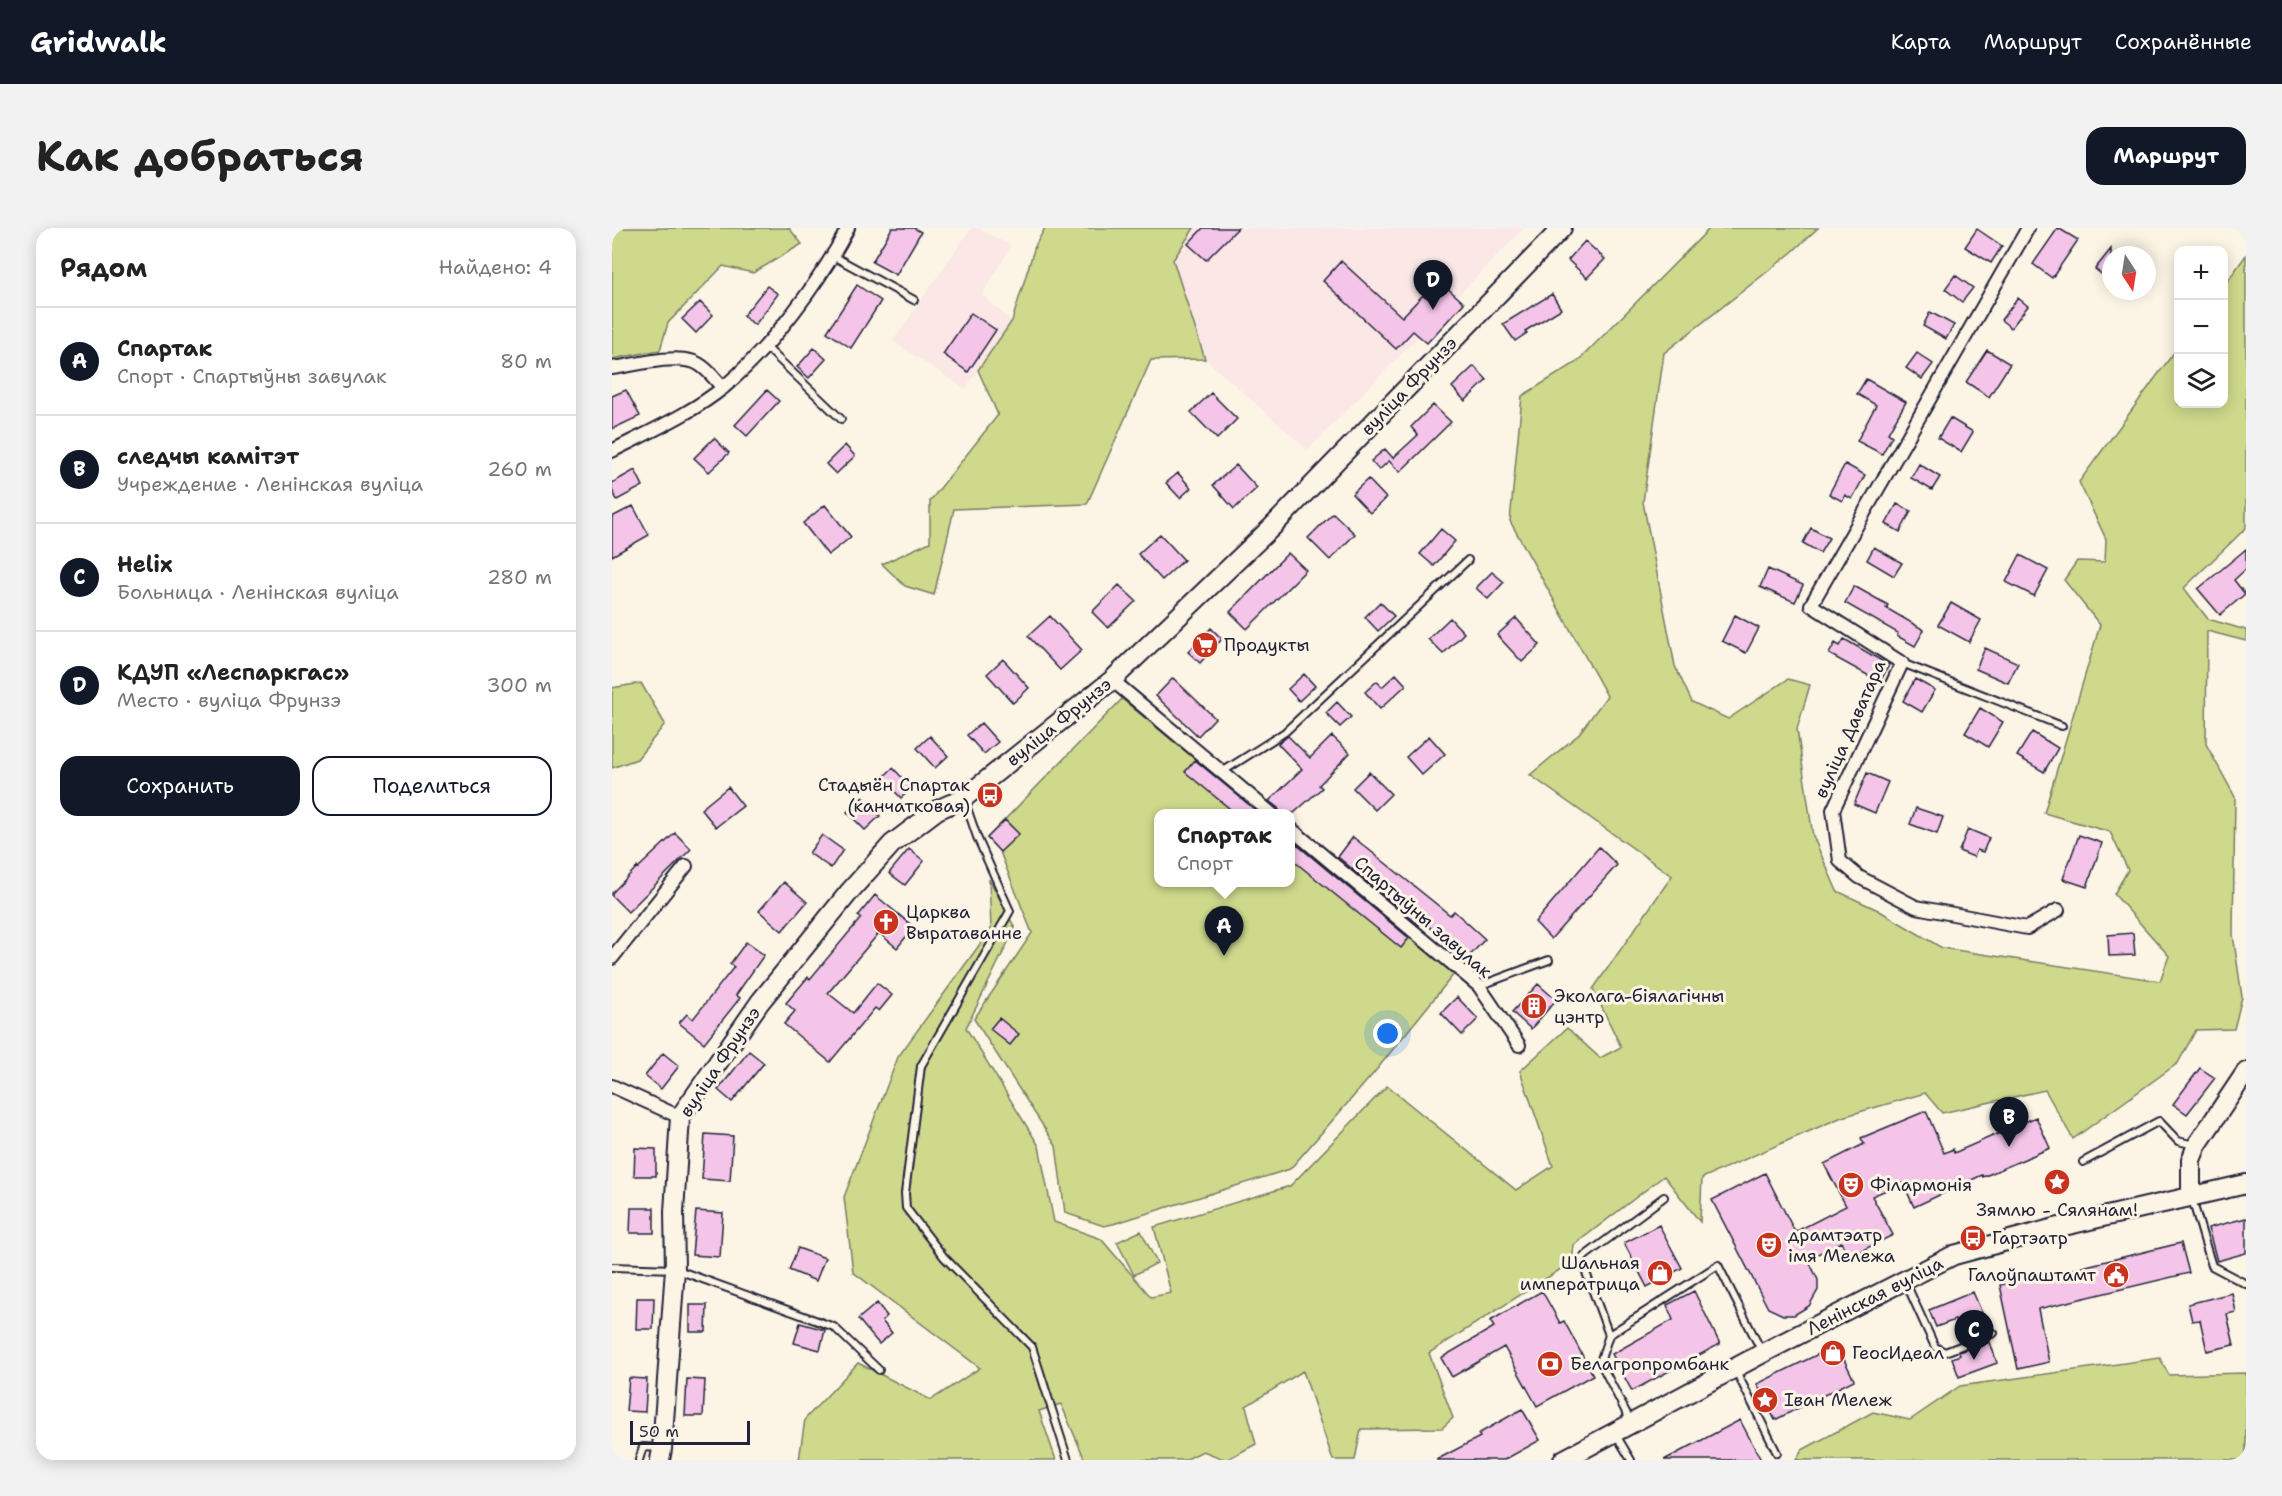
<!DOCTYPE html>
<html lang="ru">
<head>
<meta charset="utf-8">
<style>
	body { margin:0; font-family:"Shantell Sans",sans-serif; background:#f2f2f2; color:#222 }
	.controls { position:absolute; right:18px; top:18px; display:grid; overflow:hidden; border-radius:12px; box-shadow:0 3px 15px #0003 }
	.controls button { width:54px; height:54px; display:grid; place-items:center; padding:0; border:0; border-bottom:2px solid #e0e0e0; background:#fff; color:#222; font:30px sans-serif }
	.compass { position:absolute; left:1490px; top:18px; width:54px; height:54px; border-radius:50%; background:#fff; box-shadow:0 3px 15px #0003; rotate:168deg }
	.scale { position:absolute; left:18px; bottom:15px; width:120px; box-sizing:border-box; padding-left:6px; border:3px solid #22223b; border-top:0; font-size:16px; line-height:21px; white-space:nowrap; color:#22223b; -webkit-text-stroke:4px #fcf5e5; paint-order:stroke }
	.you { position:absolute; left:776px; top:806px; width:21px; height:21px; margin:-15px; border:4px solid #fff; border-radius:50%; background:#1a73e8; box-shadow:0 0 0 9px #1a73e833 }
	.badge { display:grid; place-items:center; width:39px; height:39px; border-radius:50%; background:#111827; color:#fff; font-size:20px; font-weight:700 }
	.pin { position:absolute; translate:-50% -50px; filter:drop-shadow(0 2px 3px #0008) }
	.pin::after { content:''; position:absolute; top:32px; width:21px; height:18px; background:inherit; clip-path:polygon(0 0,100% 0,50% 100%) }
	.popup { position:absolute; left:542px; top:581px; width:141px; height:78px; box-sizing:border-box; display:grid; place-content:center; border-radius:12px; background:#fff; filter:drop-shadow(0 2px 4px #0005); font-size:20px; white-space:nowrap; color:#767676 }
	.popup b { font-size:22px; color:#222 }
	.popup::after { content:''; position:absolute; left:50%; top:100%; margin-left:-12px; border:12px solid transparent; border-top-color:#fff }
	.list { margin:0; padding:0; list-style:none }
	h2 { display:flex; justify-content:space-between; align-items:center; height:78px; margin:0; padding:0 24px; font-size:26px }
	h2 small { font-size:20px; font-weight:400; color:#767676 }
	.list li { display:grid; grid-template-columns:39px 1fr auto; gap:18px; align-items:center; box-sizing:border-box; height:108px; padding:0 24px; border-top:2px solid #e0e0e0 }
	.list b { display:block; font-size:22px; white-space:nowrap }
	.list p { margin:0; font-size:20px; white-space:nowrap; color:#767676 }
	.list em { font-size:20px; font-style:normal; color:#767676 }
	.actions { display:flex; gap:12px; padding:18px 24px }
	.actions a { flex:1; padding:14px 0; border:2px solid #111827; border-radius:18px; text-align:center; font-size:21px; color:#111827 }
	.actions .main { background:#111827; color:#fff }
	.icon { flex:none; width:33px; height:33px; fill:none; stroke:currentColor; stroke-width:2; stroke-linecap:round; stroke-linejoin:round }
	.map { position:relative; flex:none; width:1634px; height:1232px; overflow:hidden; border-radius:18px }
	header { display:flex; align-items:center; gap:36px; box-sizing:border-box; height:84px; padding:0 30px; background:#111827; color:#fff }
	header strong { font-size:28px }
	nav { display:flex; gap:33px; margin-inline-start:auto; font-size:21px }
	.intro { display:flex; align-items:center; justify-content:space-between; box-sizing:border-box; height:144px; padding:0 36px }
	h1 { margin:0; font-size:42px }
	.button { padding:15px 27px; border-radius:18px; background:#111827; color:#fff; font-size:21px; font-weight:700 }
	main { display:flex; gap:36px; padding:0 36px }
	aside { flex:1; background:#fff; border-radius:18px; box-shadow:0 3px 15px #0003 }
	.map>svg:first-child { display:block }
</style>
</head>
<body>
<header>
<strong>Gridwalk</strong>
<nav><a>Карта</a><a>Маршрут</a><a>Сохранённые</a></nav>
</header>
<div class="intro"><h1>Как добраться</h1><a class="button">Маршрут</a></div>
<main>
<aside>
<h2>Рядом<small>Найдено: 4</small></h2>
<ul class="list">
<li><span class="badge">A</span><div><b>Спартак</b><p>Спорт · Спартыўны завулак</p></div><em>80 m</em></li>
<li><span class="badge">B</span><div><b>следчы камітэт</b><p>Учреждение · Ленінская вуліца</p></div><em>260 m</em></li>
<li><span class="badge">C</span><div><b>Helix</b><p>Больница · Ленінская вуліца</p></div><em>280 m</em></li>
<li><span class="badge">D</span><div><b>КДУП «Леспаркгас»</b><p>Место · вуліца Фрунзэ</p></div><em>300 m</em></li>
</ul>
<div class="actions"><a class="main">Сохранить</a><a>Поделиться</a></div>
</aside>
<div class="map">
<svg width="1634" height="1232" viewBox="0 0 1634 1232">
	<rect width="100%" height="100%" fill="#fcf5e5"/>
	<filter id="ink" filterUnits="userSpaceOnUse"><feTurbulence type="fractalNoise" baseFrequency=".0167" numOctaves="2"/><feDisplacementMap in="SourceGraphic" scale="12" xChannelSelector="R" yChannelSelector="G"/><feConvolveMatrix kernelMatrix="1 2 1 2 8 2 1 2 1" color-interpolation-filters="sRGB"/></filter>
	<g filter="url(#ink)">
		<path fill="#fae7e6" d="M359 0H366L399 18 370 67 400 93 353 161 281 113Z
			M582 0H912L696 222 593 131 561 32Z"/>
		<path fill="#ced98c" stroke="#787e64" stroke-width="1.5" d="M0 0H177L190 16 141 45 111 38 56 95 48 122 0 131Z
			M433 0H582L561 32 593 131 539 132 475 276 342 281 322 367 293 358 270 336 318 314V273L386 187 366 142 400 93 423 18Z
			M1098 0H1206L1179 25 1052 125 1031 274 1063 438 1080 474 1116 491 1176 451 1198 457 1185 501 1201 608 1225 663 1266 682 1330 720 1548 753 1557 728 1502 666 1516 642 1498 604 1432 585 1488 397 1452 352 1465 333 1493 334 1494 311 1467 254 1566 119V176H1612V58L1634 27V300L1572 360 1596 391 1634 402V413L1595 403 1594 516 1623 569 1621 706 1630 769 1622 801 1584 802 1566 835 1461 911 1433 862 1330 885 1313 865 1230 889 1090 950 1088 994 1052 948 962 1017 960 1034 817 1125 841 1190 830 1200 749 1201 743 1232H721L691 1143 634 1178 644 1216 614 1232 591 1223 573 1232H473L449 1176 427 1183 444 1232H187L193 1191 246 1135 319 1172 368 1140 241 1044 232 969 286 829 379 701 377 651 403 700 354 800 427 918 442 994 489 1011 539 1069 559 1065 542 999 678 958 775 858 904 962 941 938 908 843 955 800 988 830 1009 819 981 761 1060 648 918 547 966 507 995 468 898 293 910 168 965 134Z
			M29 455 53 496 25 531 0 540V460Z
			M510 471 648 585 546 586V654H678V610L842 746 761 846 678 941 501 996 492 998 453 985 444 918 362 791 420 705 388 624 375 610Z
			M529 1003 545 1035 522 1047 505 1014Z
			M1548 1130 1557 1147 1634 1145V1232H1184L1190 1222 1261 1184 1298 1192 1348 1158Z"/>
		<path fill="#f4c5e8" stroke="#22223b" stroke-width="1.5" d="M280 0H302L309 4 284 47 260 34Z
			M591 0H626L594 32 576 16Z
			M1446 0 1466 12 1440 50 1421 36Z
			M1365 1 1390 18 1379 35 1353 19Z
			M973 13 993 31 975 50 956 32Z
			M1499 21V54L1483 41Z
			M729 33 790 89 811 67 821 73 834 59 852 75 815 115 801 103 784 121 711 53Z
			M1343 47 1361 60 1350 74 1333 61Z
			M245 57 269 73 239 120 215 104Z
			M155 58 166 66 143 97 131 88Z
			M940 66 949 81 913 103 915 105 903 113 891 96Z
			M1406 70 1416 78 1399 100 1389 92Z
			M88 74 101 87 84 105 70 91Z
			M1318 84 1342 97 1334 111 1311 98Z
			M359 85 384 102 356 144 331 126Z
			M202 120 214 131 197 150 185 139Z
			M1375 122 1398 136 1377 169 1354 154Z
			M1305 125 1321 136 1310 151 1294 140Z
			M862 138 875 152 853 173 840 159Z
			M1254 151 1294 174 1276 205 1280 208 1270 226 1245 213 1264 177 1245 166Z
			M14 162 28 188 0 201V168Z
			M155 162 167 173 135 208 123 197Z
			M599 165 625 191 605 211 579 184Z
			M821 177 839 194 788 244 777 233 767 242 759 233 773 221 781 230 806 207 799 199Z
			M1338 190 1361 204 1349 224 1326 210Z
			M102 210 117 225 97 244 82 230Z
			M233 217 243 228 224 246 214 236Z
			M1233 236 1253 247 1240 271 1233 267 1230 273 1217 266Z
			M1307 236 1328 249 1320 262 1299 250Z
			M624 237 645 260 622 281 601 257Z
			M23 242 31 258 5 272 0 262V255Z
			M566 245 579 260 568 270 554 255Z
			M756 251 774 270 758 285 740 266Z
			M1285 276 1299 283 1288 304 1274 296Z
			M213 277 239 309 216 327 191 295Z
			M21 278 37 307 0 328V289Z
			M721 285 743 306 718 332 696 310Z
			M1199 300 1217 310 1208 325 1191 315Z
			M829 301 843 313 822 338 808 326Z
			M548 306 572 332 550 352 526 326Z
			M1262 319 1290 335 1282 348 1255 332Z
			M1634 321V341L1622 352 1633 366 1608 387 1586 361Z
			M676 325 694 342 635 401 618 384Z
			M1408 327 1436 342 1422 368 1394 354Z
			M1156 341 1191 357 1183 374 1148 359Z
			M880 344 892 354 876 371 864 360Z
			M507 357 524 373 496 400 480 384Z
			M1242 358 1276 377 1274 380 1312 402 1303 418 1285 408 1286 405 1233 375Z
			M768 374 782 388 766 403 753 389Z
			M1339 375 1369 392 1357 414 1326 397Z
			M1123 387 1147 400 1134 425 1110 413Z
			M438 388 470 422 448 442 416 408Z
			M838 390 852 405 831 426 816 411Z
			M904 390 928 417 910 434 885 407Z
			M599 400 610 411 588 435 576 424Z
			M1232 411 1277 437 1268 454 1217 426 1223 415 1228 418Z
			M1373 420 1406 435 1396 455 1364 441Z
			M391 431 417 460 401 475 375 446Z
			M692 446 703 458 687 473 676 461Z
			M784 446 794 457 768 481 753 464 765 453 770 459Z
			M561 450 603 490 586 508 544 468Z
			M1303 451 1323 462 1310 484 1291 473Z
			M725 474 739 489 728 499 714 485Z
			M1368 480 1391 494 1376 519 1353 505Z
			M369 495 386 514 372 526 355 507Z
			M1420 504 1446 520 1432 544 1405 528Z
			M318 508 336 528 323 540 305 520Z
			M676 508 698 530 720 508 738 525 707 557 710 560 682 585H668L666 580 657 573 690 541 666 516Z
			M817 508 833 526 810 547 794 529Z
			M583 532 647 585H623L573 544Z
			M281 540 300 560 289 570 270 550Z
			M757 544 779 566 763 582 741 560Z
			M1255 545 1276 554 1263 585 1242 576Z
			M116 559 131 578 104 599 89 581Z
			M251 569 268 588 253 602 235 584Z
			M1304 580 1331 589 1325 606 1298 596Z
			M393 592 407 606 388 624 375 610Z
			M1356 601 1377 610 1371 624 1365 622 1362 629 1347 623Z
			M63 605 79 621 16 684 0 668V665L25 639 26 640Z
			M210 607 231 622 219 640 197 625Z
			M1467 607 1490 615 1475 659 1451 651Z
			M741 609 838 687 842 683 873 711 854 732 810 692 807 697 726 629Z
			M678 611 797 710 789 720 678 630Z
			M987 619 1005 637 939 711 923 694Z
			M297 621 312 633 293 657 277 645Z
			M172 654 195 674 170 703 147 683Z
			M263 667 302 699 285 720 267 705 216 765 241 785 265 755 280 767 267 783 263 780 218 834 172 796 183 783 174 775 196 749 198 751 249 690 246 688Z
			M1521 705 1523 727 1497 728 1496 707Z
			M134 714 152 727 124 767 128 770 92 815 67 795 75 786 81 791 122 739 118 736Z
			M926 756 944 772 919 801 900 784Z
			M845 769 866 791 850 807 829 785Z
			M387 790 407 806 398 817 378 801Z
			M137 823 152 835 120 874 106 862Z
			M51 825 67 838 49 861 33 848Z
			M1588 840 1603 850 1575 886 1561 876Z
			M1314 883 1332 925 1341 921 1342 925 1424 889 1438 920 1371 949 1370 947 1302 979 1291 955 1260 968 1281 1007 1237 1029 1229 1014 1196 1031 1206 1052V1062L1197 1078 1182 1087H1171L1156 1080 1100 972 1153 945 1183 1004 1234 978 1212 936 1252 916 1249 910Z
			M93 906 121 908 118 953 90 951Z
			M23 920 44 921V948H22Z
			M19 980H42V1005H18Z
			M84 983 111 985 108 1029 80 1027Z
			M1634 990V1025L1605 1033 1596 1000Z
			M1047 997 1070 1040 1035 1059 1012 1015Z
			M1569 1015 1577 1045 1426 1081 1437 1134 1406 1141 1388 1057 1429 1049Z
			M186 1020 213 1030 204 1053 177 1042Z
			M930 1063 948 1095 952 1093 981 1147 925 1178 892 1119 840 1149 829 1130 882 1099 878 1093Z
			M1082 1063 1108 1116 1020 1163 1000 1126 1061 1092 1055 1077Z
			M1361 1064 1371 1087 1357 1093 1362 1107 1351 1111 1343 1092 1324 1099 1317 1082Z
			M1620 1065 1624 1084 1615 1086 1622 1117 1595 1123 1588 1092 1580 1093 1576 1076Z
			M25 1070H42L41 1101H24Z
			M265 1075 275 1088 270 1093 280 1105 267 1116 246 1091Z
			M78 1077H95L94 1104H78Z
			M188 1095 213 1102 208 1122 182 1115Z
			M1378 1114 1385 1135 1347 1149 1340 1130 1348 1127 1347 1124Z
			M1225 1117 1242 1152 1163 1192 1145 1156Z
			M17 1150 35 1151 33 1184 14 1183Z
			M75 1151 93 1152 91 1188H73Z
			M910 1181 928 1212 892 1232H824L868 1209 866 1206Z
			M1128 1192 1149 1232H1052Z"/>
		<g fill="none" stroke-linecap="round" stroke-linejoin="round">
			<defs>
				<path id="lane" d="M221 28 302 72
					M154 119 229 191
					M1290 435 1450 498
					M610 544 673 504 856 332
					M352 571 365 609 398 683 309 838 293 965 294 980 332 1029 420 1119 456 1232
					M867 758 937 732
					M1471 934 1547 893 1566 913 1582 917
					M1580 971 1600 1038 1634 1056
					M0 1039 63 1041 222 1099 267 1142
					M1293 1053 1323 1119 1333 1124 1382 1105
					M997 1107 1106 1037 1150 1124
					M1124 1143 1165 1225
					M1019 1194 988 1134 997 1107 969 1031 1052 969
					M1004 1207 1019 1232
					M27 1232 31 1219 47 1220"/>
				<path id="street" d="M1416 0 1199 377 1290 435 1221 582 1228 633 1247 649 1304 679 1415 700 1446 682
					M0 140C23 137 57 127 79 133 92 136 102 150 111 160
					M0 223C35 205 82 184 112 159 159 119 208 54 236 0
					M500 452 660 586
					M678 600 867 758 907 817
					M0 730 74 638
					M0 858 68 889"/>
				<path id="secondary" d="M1579 968V932L1585 917 1634 844
					M48 1232 50 1221 63 1041 62 984 68 889 148 774 238 663 280 616 325 582 352 570 500 452 660 299 950 0
					M951 1232 1151 1125 1342 1027 1443 1000 1634 956"/>
			</defs>
			<use href="#lane" stroke="#22223b" stroke-width="10"/>
			<use href="#street" stroke="#22223b" stroke-width="16"/>
			<use href="#secondary" stroke="#22223b" stroke-width="22"/>
			<use href="#lane" stroke="#fcf5e5" stroke-width="6"/>
			<use href="#street" stroke="#fcf5e5" stroke-width="12"/>
			<use href="#secondary" stroke="#fcf5e5" stroke-width="18"/>
		</g>
	</g>
	<defs>
		<symbol id="supermarket-disc" viewBox="-11 -11 22 22"><circle r="9.5" fill="#c8321e" stroke="#fcf5e5"/><path d="M-6-5.5h2.5l.6 2H6L4.5 2H-2.5L-4.4-4H-6ZM-1.5 3.2a1.3 1.3 0 1 0 .1 0ZM3 3.2a1.3 1.3 0 1 0 .1 0Z" fill="#fff"/></symbol>
		<symbol id="bus-disc" viewBox="-11 -11 22 22"><circle r="9.5" fill="#c8321e" stroke="#fcf5e5"/><path d="M-5-6H5V4H4V6H2V4H-2V6H-4V4H-5ZM-3.5-4V0h7V-4ZM-3.5 1.2v1.5H-2V1.2ZM2 1.2v1.5H3.5V1.2Z" fill="#fff"/></symbol>
		<symbol id="church-disc" viewBox="-11 -11 22 22"><circle r="9.5" fill="#c8321e" stroke="#fcf5e5"/><path d="M-1.2-6h2.4v3.5h3.3v2.4h-3.3V6h-2.4V-.1h-3.3v-2.4h3.3Z" fill="#fff"/></symbol>
		<symbol id="building-disc" viewBox="-11 -11 22 22"><circle r="9.5" fill="#c8321e" stroke="#fcf5e5"/><path d="M-4-6H4V6H1V3H-1V6H-4ZM-2.5-4.3h1.7v1.8h-1.7ZM.8-4.3h1.7v1.8H.8ZM-2.5-1h1.7V.8h-1.7ZM.8-1h1.7V.8H.8Z" fill="#fff"/></symbol>
		<symbol id="sight-disc" viewBox="-11 -11 22 22"><circle r="9.5" fill="#c8321e" stroke="#fcf5e5"/><path d="M0-6L1.8-2.2L6-1.7L2.9 1.2L3.7 5.4L0 3.3L-3.7 5.4L-2.9 1.2L-6-1.7L-1.8-2.2Z" fill="#fff"/></symbol>
		<symbol id="theatre-disc" viewBox="-11 -11 22 22"><circle r="9.5" fill="#c8321e" stroke="#fcf5e5"/><path d="M-5-5.5Q0-4 5-5.5V0Q5 5 0 6Q-5 5-5 0ZM-3.3-2.5H-1v1.5H-3.3ZM1-2.5H3.3v1.5H1ZM-2.8 1Q0 5.5 2.8 1Z" fill="#fff"/></symbol>
		<symbol id="shop-disc" viewBox="-11 -11 22 22"><circle r="9.5" fill="#c8321e" stroke="#fcf5e5"/><path d="M-5-2.5h2.3a2.7 3.5 0 0 1 5.4 0H5L5.5 6h-11ZM-1.5-2.5h3a1.5 2.3 0 0 0-3 0Z" fill="#fff"/></symbol>
		<symbol id="civic-disc" viewBox="-11 -11 22 22"><circle r="9.5" fill="#c8321e" stroke="#fcf5e5"/><path d="M-.6-6.5H3V-4.5H.6V-3L4-1V1h2V6H-6V1h2V-1L-.6-3ZM-1.2 2.5V6h2.4V2.5Z" fill="#fff"/></symbol>
		<symbol id="bank-disc" viewBox="-11 -11 22 22"><circle r="9.5" fill="#c8321e" stroke="#fcf5e5"/><path d="M-6-4H6V4H-6ZM0-2.3a2.3 2.3 0 1 0 0 4.6a2.3 2.3 0 1 0 0-4.6Z" fill="#fff"/></symbol>
	</defs>
	<g fill-rule="evenodd">
		<use href="#supermarket-disc" x="578" y="402" width="30" height="30"/>
		<use href="#bus-disc" x="363" y="552" width="30" height="30"/>
		<use href="#church-disc" x="259" y="679" width="30" height="30"/>
		<use href="#building-disc" x="907" y="763" width="30" height="30"/>
		<use href="#sight-disc" x="1430" y="939" width="30" height="30"/>
		<use href="#theatre-disc" x="1224" y="942" width="30" height="30"/>
		<use href="#bus-disc" x="1346" y="995" width="30" height="30"/>
		<use href="#theatre-disc" x="1142" y="1002" width="30" height="30"/>
		<use href="#shop-disc" x="1033" y="1030" width="30" height="30"/>
		<use href="#civic-disc" x="1489" y="1032" width="30" height="30"/>
		<use href="#shop-disc" x="1206" y="1110" width="30" height="30"/>
		<use href="#bank-disc" x="923" y="1121" width="30" height="30"/>
		<use href="#sight-disc" x="1138" y="1157" width="30" height="30"/>
	</g>
	<g text-anchor="middle" dominant-baseline="central" stroke-width="6" stroke-linejoin="round" paint-order="stroke">
		<g font-size="18" fill="#22223b" stroke="#fcf5e5">
			<text transform="translate(797 158) rotate(-46)">вуліца Фрунзэ</text>
			<text transform="translate(447 494) rotate(-39)">вуліца Фрунзэ</text>
			<text transform="translate(1238 501) rotate(-66)">вуліца Даватара</text>
			<text transform="translate(811 689) rotate(41)">Спартыўны завулак</text>
			<text transform="translate(108 834) rotate(-56)">вуліца Фрунзэ</text>
			<text transform="translate(1263 1068) rotate(-27)">Ленінская вуліца</text>
		</g>
		<g font-size="18" fill="#22223b" stroke="#fcf5e5" text-anchor="start">
			<text x="612" y="417">Продукты</text>
			<text x="358" y="557" text-anchor="end">Стадыён Спартак<tspan x="358" dy="21">(канчатковая)</tspan></text>
			<text x="294" y="684">Царква<tspan x="294" dy="21">Выратаванне</tspan></text>
			<text x="942" y="768">Эколага-біялагічны<tspan x="942" dy="21">цэнтр</tspan></text>
			<text x="1258" y="957">Філармонія</text>
			<text x="1445" y="982" text-anchor="middle">Зямлю - Сялянам!</text>
			<text x="1176" y="1007">драмтэатр<tspan x="1176" dy="21">імя Мележа</tspan></text>
			<text x="1380" y="1010">Гартэатр</text>
			<text x="1028" y="1035" text-anchor="end">Шальная<tspan x="1028" dy="21">императрица</tspan></text>
			<text x="1484" y="1047" text-anchor="end">Галоўпаштамт</text>
			<text x="1240" y="1125">ГеосИдеал</text>
			<text x="958" y="1136">Белагропромбанк</text>
			<text x="1172" y="1172">Іван Мележ</text>
		</g>
	</g>
</svg>
<div class="controls">
<button>+</button>
<button>−</button>
<button><svg class="icon" aria-label="layers" viewBox="0 0 24 24"><path d="M12 4l9 5-9 5-9-5zM3 14l9 5 9-5"/></svg></button>
</div>
<svg class="compass" viewBox="-18 -18 36 36"><path d="M0-13l5 13h-10z" fill="#e53935"/><path d="M0 13l5-13h-10z" fill="#767676"/></svg>
<div class="scale">50 m</div>
<div class="you"></div>
<div class="pin badge" style="left:612px;top:728px">A</div>
<div class="popup"><b>Спартак</b>Спорт</div>
<div class="pin badge" style="left:1397px;top:919px">B</div>
<div class="pin badge" style="left:1362px;top:1132px">C</div>
<div class="pin badge" style="left:821px;top:82px">D</div>
</div>
</main>
</body>
</html>
